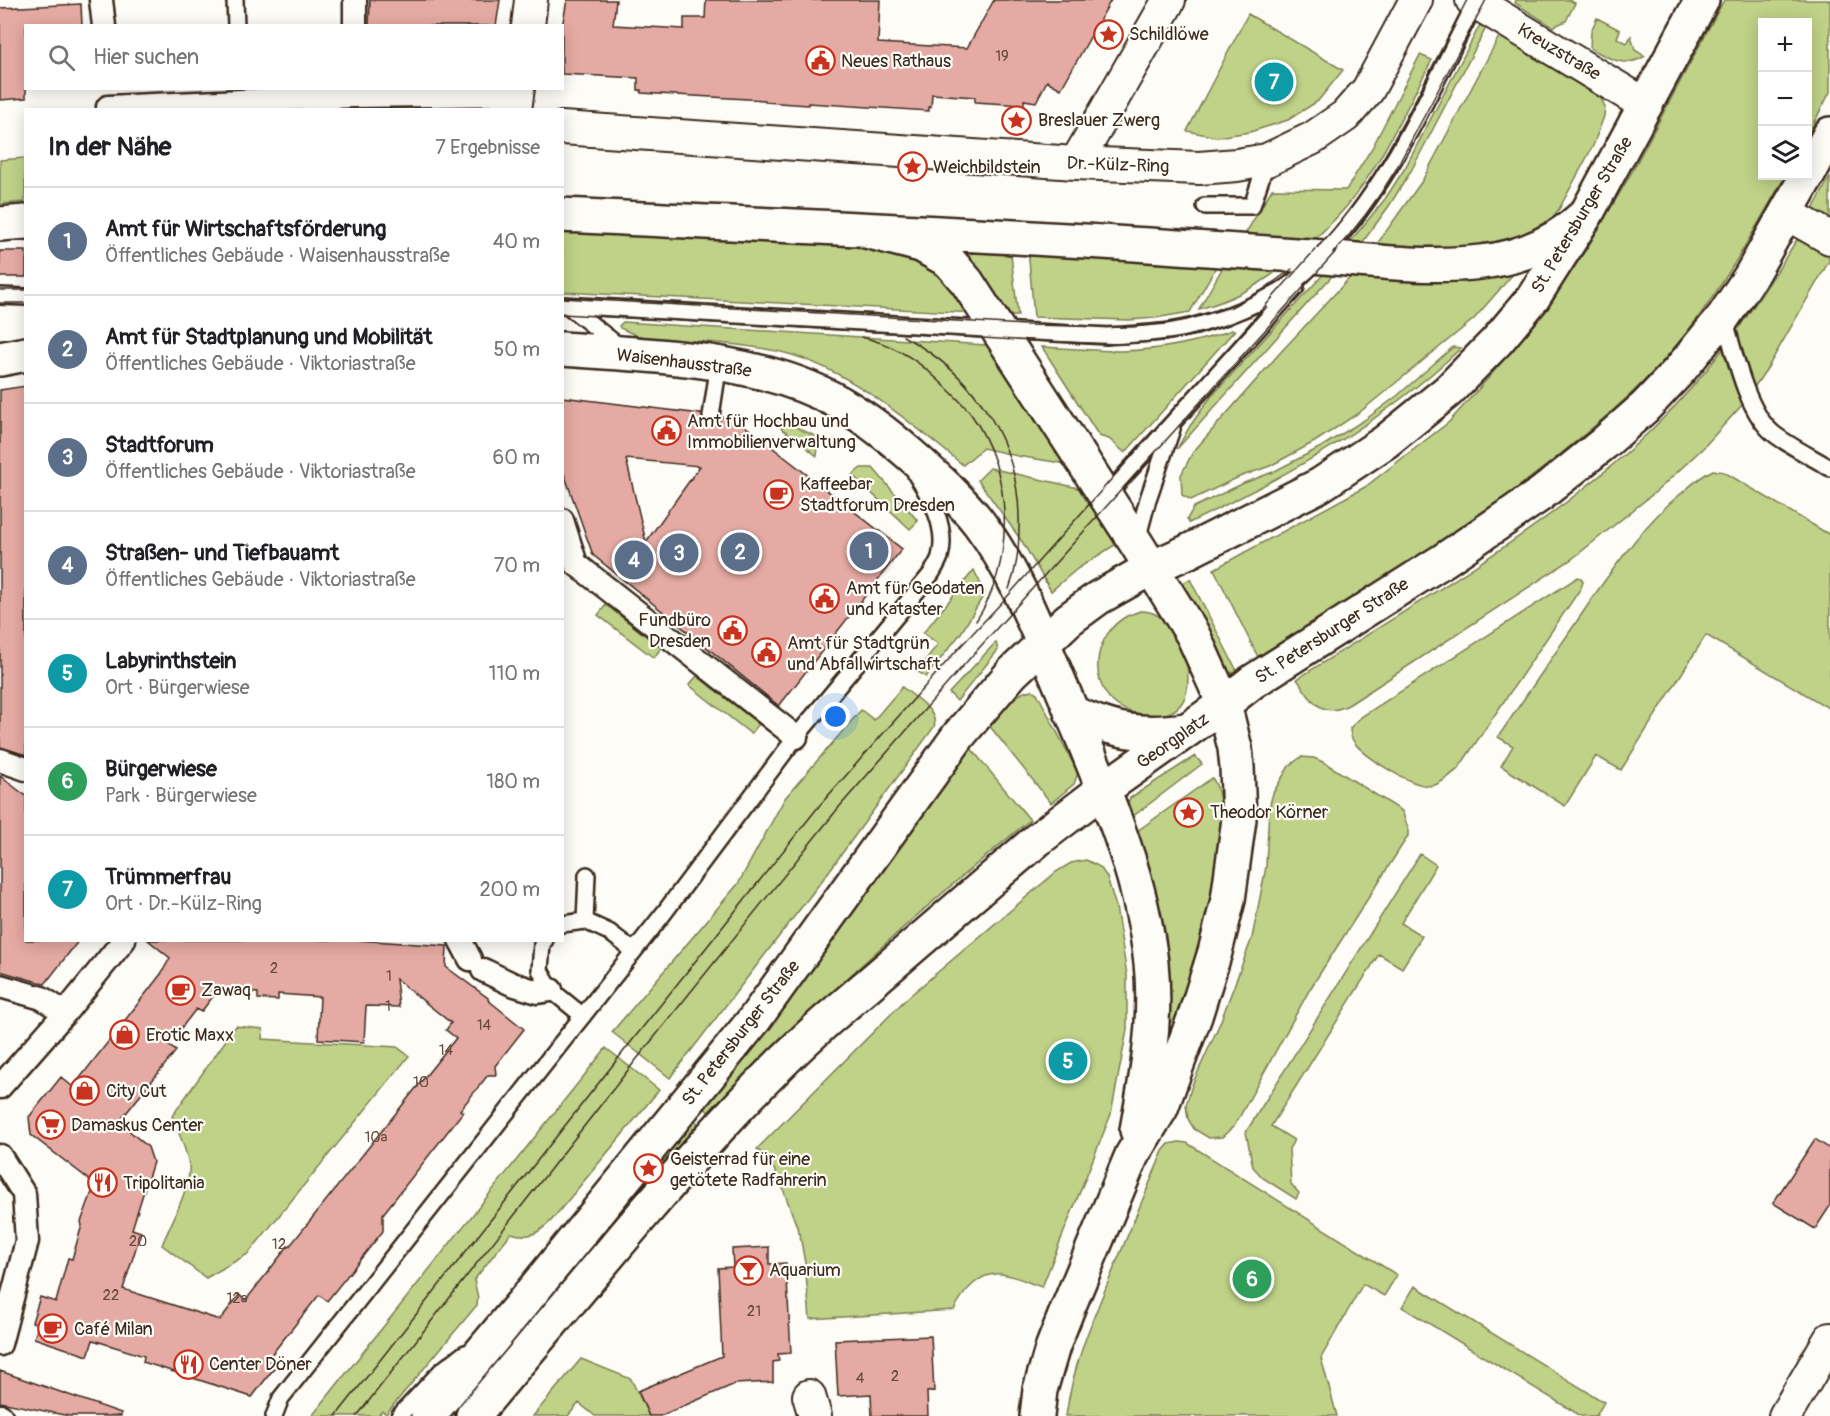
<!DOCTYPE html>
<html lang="de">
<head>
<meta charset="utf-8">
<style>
	body { margin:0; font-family:Pangolin,sans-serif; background:#f6f6f6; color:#202124 }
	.controls { position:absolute; right:18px; top:18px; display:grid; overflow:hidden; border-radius:0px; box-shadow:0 3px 15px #0003 }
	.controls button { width:54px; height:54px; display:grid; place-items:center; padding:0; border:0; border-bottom:2px solid #e0e0e0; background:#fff; color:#202124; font:30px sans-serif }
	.you { position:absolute; left:836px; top:717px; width:21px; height:21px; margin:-15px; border:4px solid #fff; border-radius:50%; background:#1a73e8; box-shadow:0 0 0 9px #1a73e833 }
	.badge { display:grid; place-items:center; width:39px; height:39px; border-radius:50%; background:#d93025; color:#fff; font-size:20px; font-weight:700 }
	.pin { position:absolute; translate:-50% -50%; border:3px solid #fff; box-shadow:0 2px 6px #0006 }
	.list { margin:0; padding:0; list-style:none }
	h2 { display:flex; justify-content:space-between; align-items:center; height:78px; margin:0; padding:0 24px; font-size:26px }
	h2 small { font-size:20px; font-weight:400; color:#757577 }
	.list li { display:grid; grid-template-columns:39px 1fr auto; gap:18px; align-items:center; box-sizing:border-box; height:108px; padding:0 24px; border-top:2px solid #e0e0e0 }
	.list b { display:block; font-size:22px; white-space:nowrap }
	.list p { margin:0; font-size:20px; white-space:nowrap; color:#757577 }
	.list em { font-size:20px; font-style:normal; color:#757577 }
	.icon { flex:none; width:33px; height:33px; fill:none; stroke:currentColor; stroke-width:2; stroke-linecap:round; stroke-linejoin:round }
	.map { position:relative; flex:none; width:1830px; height:1416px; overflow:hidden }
	.search { position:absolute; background:#fff; box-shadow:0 3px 15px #0003; left:24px; top:24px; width:540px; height:66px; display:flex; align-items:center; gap:15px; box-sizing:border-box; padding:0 21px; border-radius:0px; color:#757577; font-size:22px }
	.panel { position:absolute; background:#fff; box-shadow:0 3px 15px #0003; left:24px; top:108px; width:540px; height:834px; border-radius:0px }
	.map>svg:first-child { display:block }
</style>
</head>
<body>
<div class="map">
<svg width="1830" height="1416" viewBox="0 0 1830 1416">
	<rect width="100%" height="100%" fill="#fdfcf7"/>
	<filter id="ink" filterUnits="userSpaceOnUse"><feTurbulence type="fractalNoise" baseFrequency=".0167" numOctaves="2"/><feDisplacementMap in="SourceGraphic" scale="12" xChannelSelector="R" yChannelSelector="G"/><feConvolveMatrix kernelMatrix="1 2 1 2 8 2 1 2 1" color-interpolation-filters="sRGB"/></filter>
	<g filter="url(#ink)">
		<path fill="#bfd287" stroke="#7d7e52" stroke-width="1.5" d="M1516 0H1569L1575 3 1566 21 1553 27 1515 3Z
			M1724 0H1830V92L1808 134V22H1762V176H1785C1750 238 1716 300 1669 354 1635 394 1593 428 1552 461 1460 534 1358 595 1259 659L1214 569 1365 487 1449 422 1491 375 1529 328 1571 272 1587 248 1628 179Z
			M1248 14 1343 70 1318 101 1288 120 1250 132 1217 137 1187 131Z
			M1597 18 1620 30 1617 38 1627 43 1631 36 1635 50 1645 56C1625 69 1608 58 1590 48L1591 31Z
			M1482 21 1488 24 1411 171 1389 206 1362 243 1350 242 1385 199 1405 168Z
			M1501 33 1586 86 1600 96 1605 107 1604 116 1593 146 1559 209 1546 226 1537 232 1496 246 1451 249 1377 244 1422 181Z
			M1420 55 1432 60C1406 108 1381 165 1346 207 1336 219 1325 229 1314 240L1244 236 1272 189 1346 190 1372 148Z
			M482 103 481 110H360V104Z
			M25 158V202L0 204V160Z
			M1830 177V224L1811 213Z
			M562 230 863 246 900 252 936 270 975 313 563 292Z
			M1803 239 1828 248 1829 261 1768 367 1742 405 1703 448 1658 490 1572 559 1350 704C1322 720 1311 700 1297 679 1425 597 1570 517 1675 406 1722 356 1760 299 1796 241Z
			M1010 246 1018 316H1008L968 254 961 249Z
			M1028 248 1220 260 1190 312 1155 318 1129 320 1034 317Z
			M1227 260 1287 263C1261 285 1231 300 1199 309Z
			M1331 266 1340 267 1177 449 1190 426 1210 398Z
			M1356 271 1492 275 1514 273 1474 319 1360 412 1316 441 1270 466 1239 477 1191 500 1182 495 1181 475 1193 452 1279 354Z
			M623 322 986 345 992 347 1073 465 1018 456 983 448 963 465C912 424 849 369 785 353 756 346 723 343 693 341 675 340 657 340 638 336L620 328 619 326Z
			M1232 330H1235L1125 453 1109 439 1099 436 1042 347C1068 348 1095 351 1122 351 1160 350 1196 343 1232 330Z
			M1453 347 1461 348C1378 426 1290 474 1189 523L1187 519 1194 507 1244 483 1273 472 1321 447 1366 419 1397 396Z
			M775 417 819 438 817 456 771 420Z
			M861 468H873L918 521 910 529 852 475Z
			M990 468 1087 490 1121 541 1077 569 1051 591 1023 543 978 480Z
			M1713 470 1724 472 1830 535V709L1706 635 1621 770 1596 756 1565 806 1501 766 1513 746 1498 737 1592 599 1590 601C1618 563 1645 522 1683 492 1692 484 1701 476 1713 470Z
			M974 570 985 593 961 633 926 677 917 671 938 644 923 633Z
			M1578 577 1581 578 1583 582 1581 588 1458 769C1452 774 1443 782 1435 785 1417 791 1364 757 1354 742 1351 738 1350 733 1350 728L1361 717Z
			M1190 579 1237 671 1229 673 1225 669 1187 594 1183 583Z
			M606 605 661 648 654 658 598 615Z
			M1140 611C1146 611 1152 612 1157 615 1166 620 1170 628 1174 637 1179 646 1185 656 1187 666 1191 694 1183 717 1151 715 1137 714 1124 712 1113 702 1087 677 1096 633 1127 616 1131 614 1136 613 1140 611Z
			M996 642 998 650 957 701 949 693Z
			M697 676 759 724 751 734 689 685Z
			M902 687C913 696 939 711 934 727L827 874 670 1078 612 1032 738 884 785 798 861 710 874 720Z
			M1032 690 1037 693 1078 773 1074 784 1051 803 988 724C998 713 1017 691 1032 690Z
			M970 747 1030 820C947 887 867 958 790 1033 763 1059 738 1088 712 1116L702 1105C798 992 884 869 970 747Z
			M1195 756 1202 764 1132 817 1128 803 1130 798Z
			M1301 757 1314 758 1325 763 1402 811 1408 828V836L1310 989 1235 1125 1222 1137 1209 1138 1194 1129 1188 1119 1186 1105 1192 1085 1220 1023 1252 938 1266 867 1269 808 1273 793 1289 766Z
			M1212 778C1240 812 1191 974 1179 1017L1172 1022 1169 1020V987L1164 933 1159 906 1137 831Z
			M1420 854 1436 865 1401 923 1422 936 1402 968 1379 954 1271 1126 1294 1140 1289 1149 1291 1184 1299 1193 1296 1199 1263 1178 1253 1167 1246 1132Z
			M1086 860 1100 867 1107 877 1116 907 1127 975V1030L1111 1114 1042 1287C1029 1283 1014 1275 1001 1274 979 1272 963 1292 954 1310L810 1319 805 1263 800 1235 782 1186 771 1163 757 1149 906 999 1056 872 1071 863Z
			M236 1026 263 1029 262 1039 397 1047 409 1056 248 1254 206 1278 162 1245C170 1225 192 1185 189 1165 186 1148 178 1131 172 1116Z
			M606 1048 659 1090 551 1221C539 1233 530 1239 511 1233L474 1280 478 1298 477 1305 386 1414 382 1411 378 1416H312Z
			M691 1118 703 1127 570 1279 567 1278 565 1274Z
			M1179 1142 1187 1143 1397 1275 1384 1296 1363 1284 1321 1358 1337 1416H1066C1073 1364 1092 1321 1112 1273 1129 1232 1146 1191 1163 1151L1169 1144Z
			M1415 1286 1604 1402 1596 1416H1581L1402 1307Z
			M581 1359 631 1379 649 1416H595L579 1403 568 1416H533Z"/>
		<path fill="#e5aaa3" stroke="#3b2a1e" stroke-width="1.5" fill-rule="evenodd" d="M370 0H500L496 26H369Z
			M567 0H616L613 25 684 29V18H705L706 0H880L878 43 967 48 994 0H1111L1061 89 1047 81 1036 102 1024 100V105L975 102V97L932 94 931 107H929V111L808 103V105L765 102V100L641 93V90H638V78L562 74V27Z
			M81 4 82 26H26V98L0 100V8Z
			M0 251H26V277H0Z
			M26 386V755L0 747V390Z
			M562 397 701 414 705 423 710 426 718 422 721 417 736 419 902 549 779 706 593 555 562 468ZM626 459 700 466 646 542Z
			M0 776 26 796V940H79L45 984 0 971Z
			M148 940H357L447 946 446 967 488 998V1000L524 1029 495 1066 496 1075H488L460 1110 463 1112 383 1214V1231L327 1301 319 1295 267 1360 275 1367 252 1397 143 1362 144 1356 93 1340 88 1356 34 1338 39 1324 32 1322 40 1297 56 1302 68 1258 72 1259 82 1225 81 1222 95 1184 31 1135 29 1117 61 1077 73 1087 161 974 170 958ZM396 979 451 1023 446 1030 456 1038 289 1247 288 1246 246 1300 239 1295 220 1320 123 1289 141 1232 132 1229 153 1162 148 1147 119 1122 176 1051 168 1045 196 1009 201 1012 218 990 258 993V999L278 1000V994L320 997 318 1039 364 1042 366 1006 399 1007Z
			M1815 1139 1830 1149V1206L1815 1229 1773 1203Z
			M769 1247V1264L786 1263 791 1353 778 1354 779 1361 773 1362V1382L735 1384 660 1416H649L638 1391 722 1356 718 1268 733 1267 732 1249Z
			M931 1336 934 1391 927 1392 928 1416H872L871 1394 838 1396 835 1340Z
			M0 1371 121 1413V1416H69L0 1402Z"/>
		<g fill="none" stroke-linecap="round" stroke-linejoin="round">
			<defs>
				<path id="service" d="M235 0 236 26
					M1205 206H1252L1267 160
					M0 296 26 297
					M562 305 1107 336C1132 334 1156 334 1180 329 1210 323 1252 308 1278 292 1298 281 1315 264 1330 247 1395 176 1433 85 1477 0
					M568 306 620 347
					M1724 317C1734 351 1746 412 1774 434 1791 447 1812 457 1830 468
					M711 416 719 363
					M1105 497 1296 287
					M1137 540 1148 499 1172 429
					M585 921 587 875
					M562 924 585 921 609 932 634 951
					M545 940 542 944 540 970 551 990 583 1016
					M274 1416 281 1398 664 913 796 737 931 574C934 569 938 563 940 557 948 528 931 498 916 475
					M399 1416 441 1371 465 1353"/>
				<path id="pedestrian" d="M101 0 104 26
					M355 26V0
					M108 107 354 96 518 94
					M562 520 576 564 796 737
					M0 760 26 769
					M460 940 470 959
					M483 970 512 984 538 992 551 990
					M0 986 42 998 65 1013
					M0 1087 65 1013 124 940
					M0 1156 24 1194 27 1241 0 1344
					M0 1416H1"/>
				<path id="minor" d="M1472 0 1646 105
					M528 26 531 0
					M515 110 518 88
					M562 128 1076 163 1199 168 1237 165 1267 160 1313 138 1345 116 1368 90 1416 0
					M1076 163 1169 0
					M1786 213 1830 238
					M809 1396 815 1416
					M1785 1416 1830 1339"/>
				<path id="secondary" d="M562 215C758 225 954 232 1149 245 1203 249 1257 252 1310 256 1367 260 1424 269 1481 262 1520 258 1555 243 1584 216
					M0 224 26 222
					M866 231 921 245 949 261 967 282 1136 543 1193 635 1224 704 1235 748 1237 767 1239 819 1228 900 1215 952 1195 1016 1161 1108 1132 1155 1068 1308 1053 1346 1040 1390 1037 1416
					M562 349C654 356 759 357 840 403 870 420 895 441 920 463 941 482 962 501 979 523 1018 575 1041 639 1066 698 1101 784 1141 870 1151 963 1157 1019 1147 1076 1137 1130
					M0 359 26 354
					M1071 712C1116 732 1138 736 1187 730"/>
				<path id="primary" d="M1808 175 1830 134
					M428 1416 531 1293 754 1020 959 735 1012 673 1068 620 1098 598 1151 568 1187 552 1320 485 1385 442 1448 391 1497 341 1533 298 1587 213 1702 0
					M473 1416C530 1348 587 1280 644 1213 702 1146 760 1079 826 1021L1037 840 1104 789 1224 704 1252 682 1444 560 1541 494 1603 444 1645 407 1678 372 1724 316 1750 277 1807 176"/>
			</defs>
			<use href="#service" stroke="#3b2a1e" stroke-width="20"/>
			<use href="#pedestrian" stroke="#3b2a1e" stroke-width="27"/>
			<use href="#minor" stroke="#3b2a1e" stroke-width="36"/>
			<use href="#secondary" stroke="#3b2a1e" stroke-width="38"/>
			<use href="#primary" stroke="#3b2a1e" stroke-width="38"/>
			<use href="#service" stroke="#fdfcf7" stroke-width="15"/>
			<use href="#pedestrian" stroke="#fdfcf7" stroke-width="22"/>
			<use href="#minor" stroke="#fdfcf7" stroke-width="32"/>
			<use href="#secondary" stroke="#fdfcf7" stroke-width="33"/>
			<use href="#primary" stroke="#fdfcf7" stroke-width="33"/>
			<path stroke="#3b2a1e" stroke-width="1.5" d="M1317 248C1359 205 1386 155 1414 102 1432 68 1449 34 1467 0
				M1333 253C1357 228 1377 201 1395 171L1486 0
				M0 290H26
				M562 298 1025 325 1132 327 1166 324 1187 320 1231 307 1261 291 1292 269
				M0 303H26
				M562 314 1033 341 1119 344 1166 341 1198 335 1229 325 1257 312
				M903 336C977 376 1022 445 1019 530 1019 550 1016 571 1009 589
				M861 337C889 343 915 358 936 378 948 389 961 401 971 414 1013 474 1016 560 976 621
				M336 1416 631 1042 819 806 958 649 1006 598 1321 243
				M357 1416 636 1060 840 806 970 658 1338 249"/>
		</g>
	</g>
	<defs>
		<symbol id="sight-ring" viewBox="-11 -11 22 22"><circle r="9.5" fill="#fdfcf7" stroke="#c8321e" stroke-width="1.5"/><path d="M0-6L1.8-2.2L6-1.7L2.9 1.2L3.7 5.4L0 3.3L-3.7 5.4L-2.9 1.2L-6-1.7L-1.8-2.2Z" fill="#c8321e"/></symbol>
		<symbol id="civic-ring" viewBox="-11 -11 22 22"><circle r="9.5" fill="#fdfcf7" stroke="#c8321e" stroke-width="1.5"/><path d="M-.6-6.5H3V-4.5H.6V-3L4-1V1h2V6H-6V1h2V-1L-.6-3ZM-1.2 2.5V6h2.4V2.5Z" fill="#c8321e"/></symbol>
		<symbol id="cafe-ring" viewBox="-11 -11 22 22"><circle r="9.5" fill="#fdfcf7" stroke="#c8321e" stroke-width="1.5"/><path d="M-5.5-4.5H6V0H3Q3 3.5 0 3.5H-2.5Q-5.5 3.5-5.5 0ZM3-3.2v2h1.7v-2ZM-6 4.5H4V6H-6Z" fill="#c8321e"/></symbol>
		<symbol id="shop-ring" viewBox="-11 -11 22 22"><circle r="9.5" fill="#fdfcf7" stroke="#c8321e" stroke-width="1.5"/><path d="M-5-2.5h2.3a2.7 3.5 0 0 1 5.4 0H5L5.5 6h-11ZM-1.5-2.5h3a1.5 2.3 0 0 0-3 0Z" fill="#c8321e"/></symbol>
		<symbol id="supermarket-ring" viewBox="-11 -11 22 22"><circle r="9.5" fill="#fdfcf7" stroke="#c8321e" stroke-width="1.5"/><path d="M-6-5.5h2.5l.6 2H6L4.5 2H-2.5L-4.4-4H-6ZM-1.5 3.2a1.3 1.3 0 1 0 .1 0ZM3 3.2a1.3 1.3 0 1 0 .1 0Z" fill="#c8321e"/></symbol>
		<symbol id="restaurant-ring" viewBox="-11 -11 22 22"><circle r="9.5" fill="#fdfcf7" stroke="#c8321e" stroke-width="1.5"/><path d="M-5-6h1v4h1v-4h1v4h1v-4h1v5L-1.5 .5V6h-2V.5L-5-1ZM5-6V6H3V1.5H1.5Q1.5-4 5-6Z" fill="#c8321e"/></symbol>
		<symbol id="bar-ring" viewBox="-11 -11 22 22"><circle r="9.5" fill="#fdfcf7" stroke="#c8321e" stroke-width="1.5"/><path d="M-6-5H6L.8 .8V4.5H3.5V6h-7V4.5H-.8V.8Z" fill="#c8321e"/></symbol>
	</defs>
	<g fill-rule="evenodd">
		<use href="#sight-ring" x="1092" y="18" width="33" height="33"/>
		<use href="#civic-ring" x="804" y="44" width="33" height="33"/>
		<use href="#sight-ring" x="1000" y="104" width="33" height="33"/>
		<use href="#sight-ring" x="896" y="150" width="33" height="33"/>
		<use href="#civic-ring" x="650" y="414" width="33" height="33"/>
		<use href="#cafe-ring" x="762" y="478" width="33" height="33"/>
		<use href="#civic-ring" x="808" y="582" width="33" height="33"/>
		<use href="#civic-ring" x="716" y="614" width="33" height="33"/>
		<use href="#civic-ring" x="750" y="636" width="33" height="33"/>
		<use href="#sight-ring" x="1172" y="796" width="33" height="33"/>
		<use href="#cafe-ring" x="164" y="974" width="33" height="33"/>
		<use href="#shop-ring" x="108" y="1018" width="33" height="33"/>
		<use href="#shop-ring" x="68" y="1074" width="33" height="33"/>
		<use href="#supermarket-ring" x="34" y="1108" width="33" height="33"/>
		<use href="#sight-ring" x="632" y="1152" width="33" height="33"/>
		<use href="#restaurant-ring" x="86" y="1166" width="33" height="33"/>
		<use href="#bar-ring" x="732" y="1254" width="33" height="33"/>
		<use href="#cafe-ring" x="36" y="1312" width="33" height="33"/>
		<use href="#restaurant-ring" x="172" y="1348" width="33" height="33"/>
	</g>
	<g text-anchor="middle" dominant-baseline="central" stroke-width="4.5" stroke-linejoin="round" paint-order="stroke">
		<g font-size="15" fill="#664a3f">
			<text x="1002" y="56">19</text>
			<text x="274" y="968">2</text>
			<text x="389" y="976">1</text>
			<text x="388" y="1006">1</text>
			<text x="484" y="1025">14</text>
			<text x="446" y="1050">14</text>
			<text x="421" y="1082">10</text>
			<text x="376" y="1137">10a</text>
			<text x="138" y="1241">20</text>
			<text x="279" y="1244">12</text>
			<text x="111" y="1295">22</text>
			<text x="237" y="1298">12a</text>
			<text x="754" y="1311">21</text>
			<text x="895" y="1376">2</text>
			<text x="860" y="1378">4</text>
		</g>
		<g font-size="18" fill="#3b2a1e" stroke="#fdfcf7" text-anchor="start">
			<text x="1129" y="34">Schildlöwe</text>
			<text x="841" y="61">Neues Rathaus</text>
			<text x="1038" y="120">Breslauer Zwerg</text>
			<text x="933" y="167">Weichbildstein</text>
			<text x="687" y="421">Amt für Hochbau und<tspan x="687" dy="21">Immobilienverwaltung</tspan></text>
			<text x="800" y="484">Kaffeebar<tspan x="800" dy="21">Stadtforum Dresden</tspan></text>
			<text x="846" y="588">Amt für Geodaten<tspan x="846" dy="21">und Kataster</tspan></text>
			<text x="711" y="620" text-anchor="end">Fundbüro<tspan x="711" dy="21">Dresden</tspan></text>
			<text x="787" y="643">Amt für Stadtgrün<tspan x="787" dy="21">und Abfallwirtschaft</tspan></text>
			<text x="1210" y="812">Theodor Körner</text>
			<text x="201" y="990">Zawaq</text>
			<text x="146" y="1035">Erotic Maxx</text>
			<text x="106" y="1091">City Cut</text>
			<text x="71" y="1125">Damaskus Center</text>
			<text x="670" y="1159">Geisterrad für eine<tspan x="670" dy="21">getötete Radfahrerin</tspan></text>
			<text x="123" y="1183">Tripolitania</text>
			<text x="769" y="1270">Aquarium</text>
			<text x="74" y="1329">Café Milan</text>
			<text x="209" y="1364">Center Döner</text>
		</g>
		<g font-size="18" fill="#3b2a1e" stroke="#fdfcf7">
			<text transform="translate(1559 52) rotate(31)">Kreuzstraße</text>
			<text transform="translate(1118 165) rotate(2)">Dr.-Külz-Ring</text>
			<text transform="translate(1582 215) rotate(-59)">St. Petersburger Straße</text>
			<text transform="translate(684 363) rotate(7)">Waisenhausstraße</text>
			<text transform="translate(1332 631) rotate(-33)">St. Petersburger Straße</text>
			<text transform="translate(1173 741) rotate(-35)">Georgplatz</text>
			<text transform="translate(741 1033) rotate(-52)">St. Petersburger Straße</text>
		</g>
	</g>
</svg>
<div class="controls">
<button>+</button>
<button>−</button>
<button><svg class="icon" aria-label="layers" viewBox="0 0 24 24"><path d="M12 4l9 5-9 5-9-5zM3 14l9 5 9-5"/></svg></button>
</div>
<div class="you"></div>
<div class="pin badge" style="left:869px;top:551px;background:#5c6f8a">1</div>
<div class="pin badge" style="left:740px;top:552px;background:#5c6f8a">2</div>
<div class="pin badge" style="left:679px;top:553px;background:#5c6f8a">3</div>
<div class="pin badge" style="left:634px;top:560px;background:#5c6f8a">4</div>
<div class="pin badge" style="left:1068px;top:1061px;background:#0f9aa8">5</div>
<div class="pin badge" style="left:1252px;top:1279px;background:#2e9e5b">6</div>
<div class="pin badge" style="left:1274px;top:82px;background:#0f9aa8">7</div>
<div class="search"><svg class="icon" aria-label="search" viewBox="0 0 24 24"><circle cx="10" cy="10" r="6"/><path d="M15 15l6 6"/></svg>Hier suchen</div>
<section class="panel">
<h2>In der Nähe<small>7 Ergebnisse</small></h2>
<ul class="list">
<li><span class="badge" style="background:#5c6f8a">1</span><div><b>Amt für Wirtschaftsförderung</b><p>Öffentliches Gebäude · Waisenhausstraße</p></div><em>40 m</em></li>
<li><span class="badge" style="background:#5c6f8a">2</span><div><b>Amt für Stadtplanung und Mobilität</b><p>Öffentliches Gebäude · Viktoriastraße</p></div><em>50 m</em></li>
<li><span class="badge" style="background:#5c6f8a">3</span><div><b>Stadtforum</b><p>Öffentliches Gebäude · Viktoriastraße</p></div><em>60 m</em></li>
<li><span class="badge" style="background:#5c6f8a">4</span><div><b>Straßen- und Tiefbauamt</b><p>Öffentliches Gebäude · Viktoriastraße</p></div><em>70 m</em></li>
<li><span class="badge" style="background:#0f9aa8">5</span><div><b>Labyrinthstein</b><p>Ort · Bürgerwiese</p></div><em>110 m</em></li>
<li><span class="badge" style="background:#2e9e5b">6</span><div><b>Bürgerwiese</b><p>Park · Bürgerwiese</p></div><em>180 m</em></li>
<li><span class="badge" style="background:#0f9aa8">7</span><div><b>Trümmerfrau</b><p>Ort · Dr.-Külz-Ring</p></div><em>200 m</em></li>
</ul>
</section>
</div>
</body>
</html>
